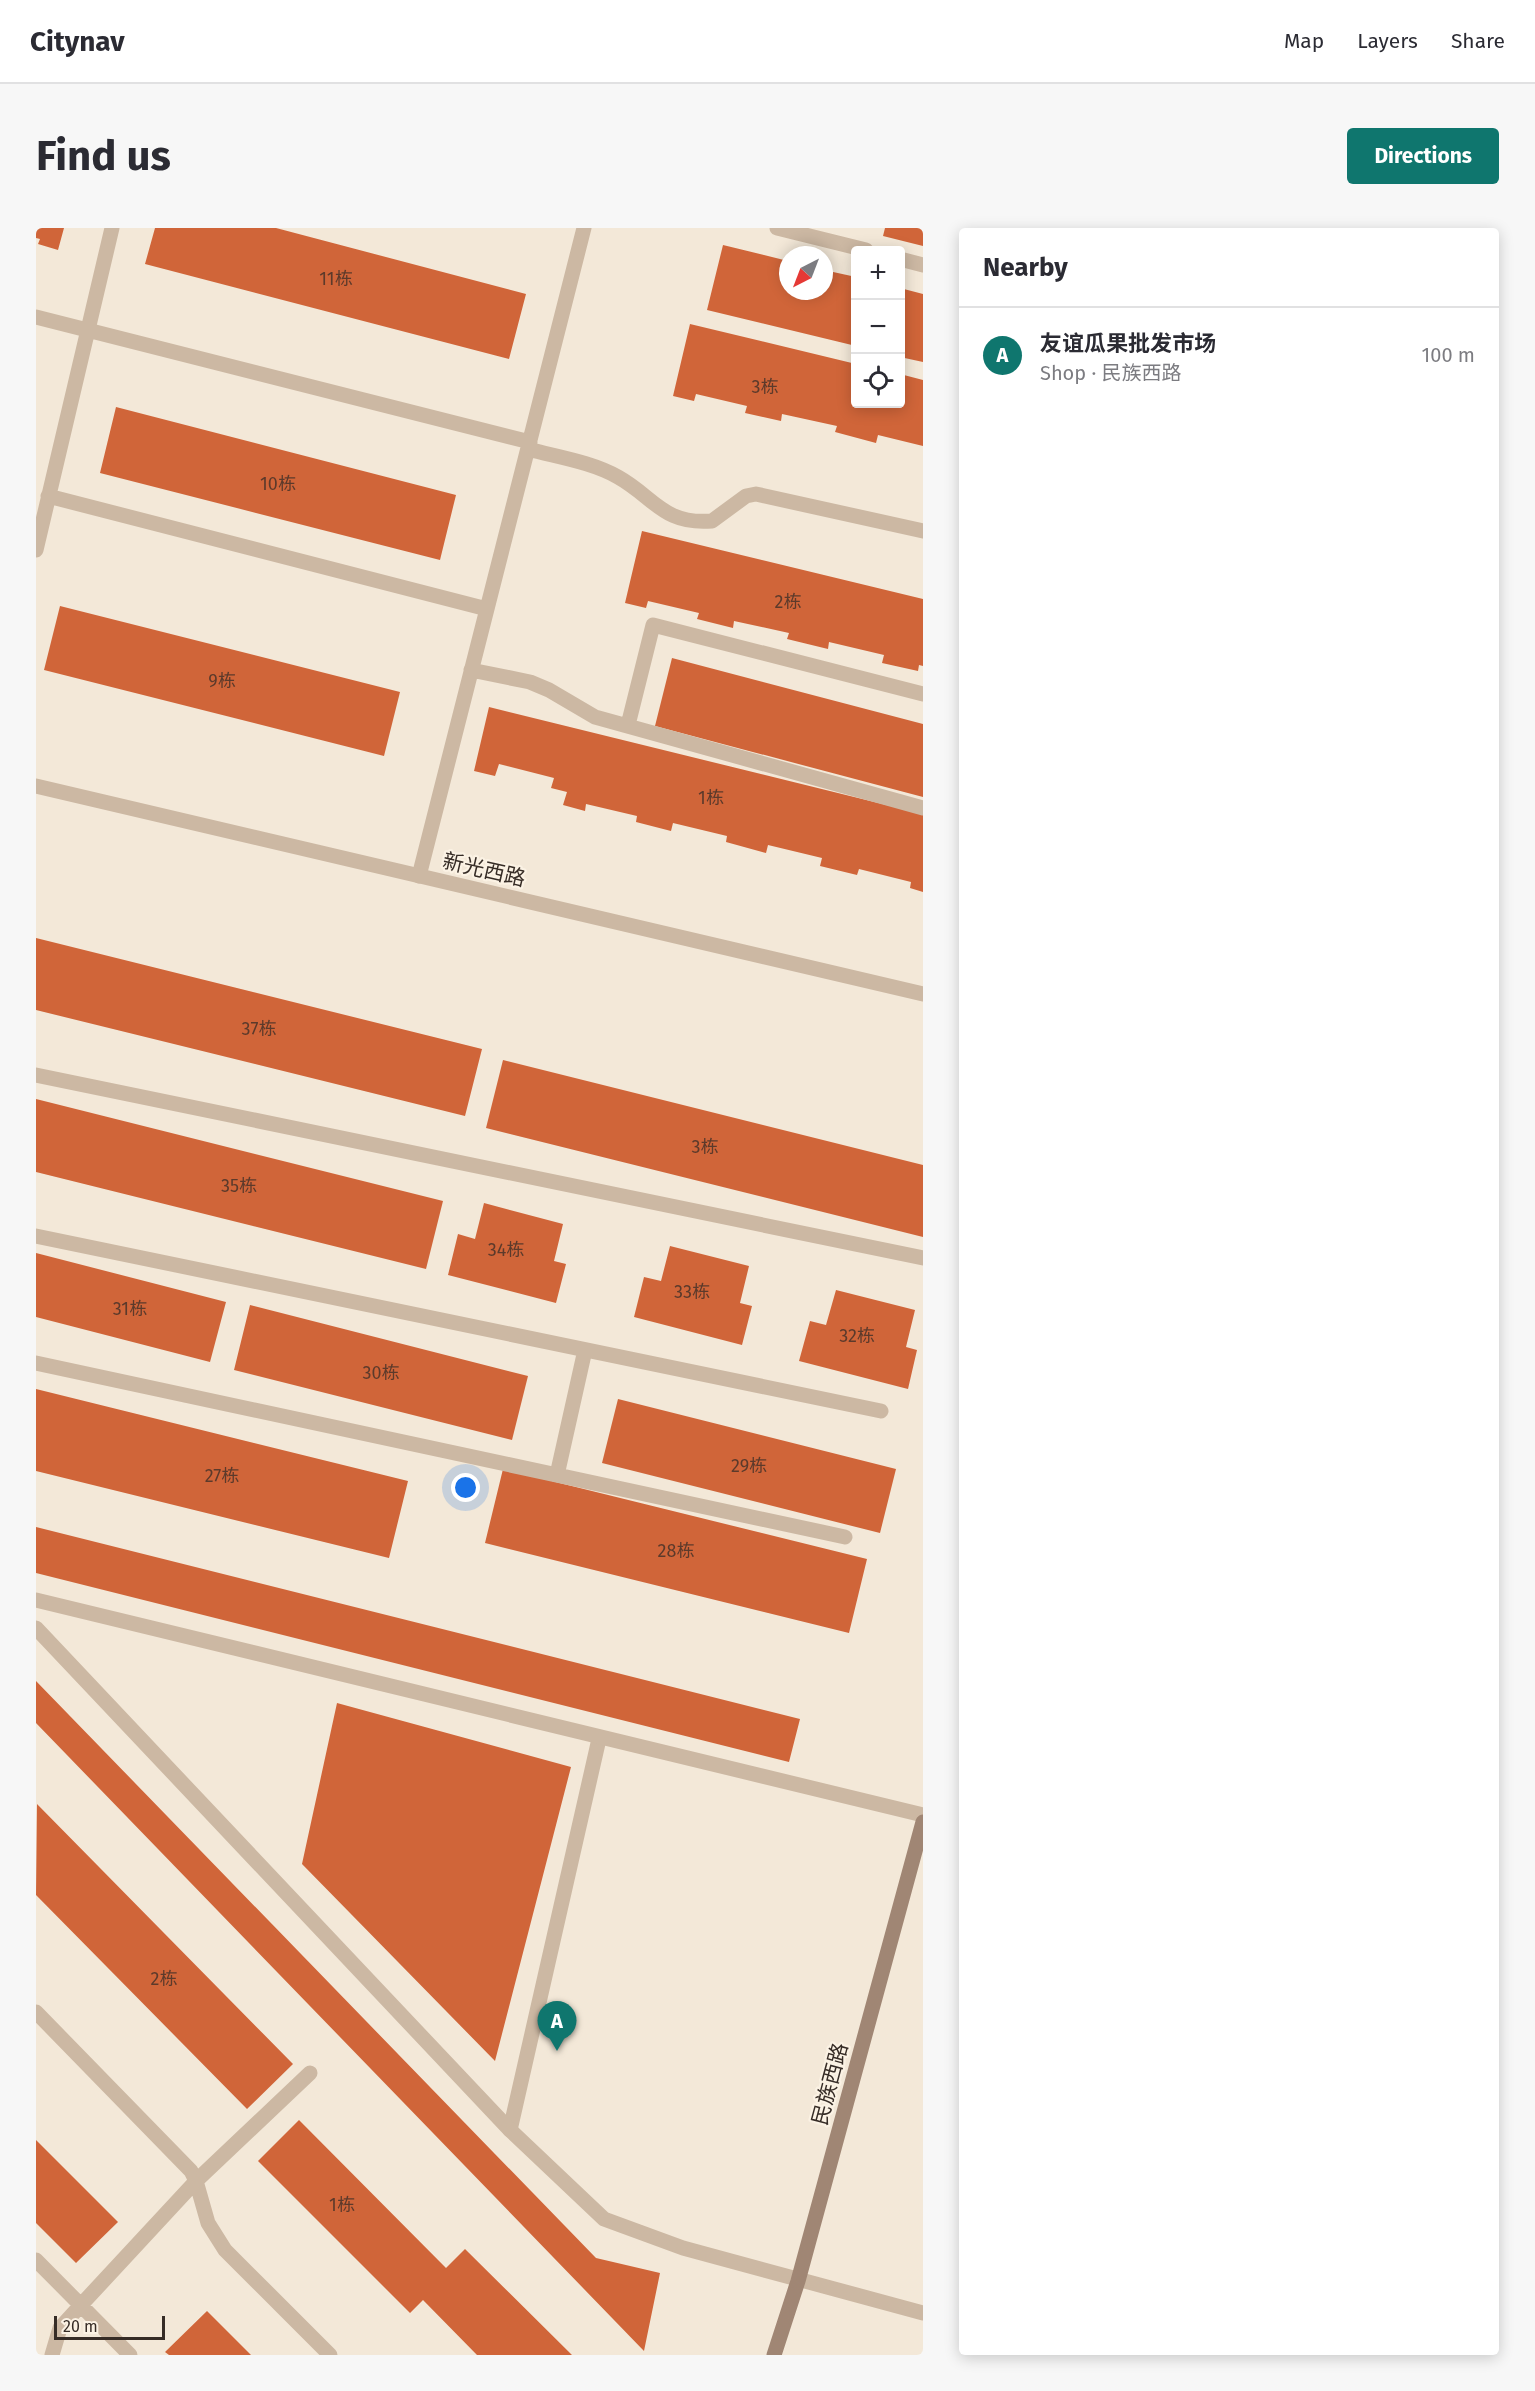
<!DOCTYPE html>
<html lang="en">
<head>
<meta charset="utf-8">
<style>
	body { margin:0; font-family:"Fira Sans","Noto Sans SC",sans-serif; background:#f7f7f7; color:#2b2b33 }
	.controls { position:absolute; right:18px; top:18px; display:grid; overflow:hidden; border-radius:6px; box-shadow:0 3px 15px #0003 }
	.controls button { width:54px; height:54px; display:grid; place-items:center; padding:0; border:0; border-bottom:2px solid #e1e1e2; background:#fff; color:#2b2b33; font:30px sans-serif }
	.compass { position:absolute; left:743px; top:18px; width:54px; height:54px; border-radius:50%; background:#fff; box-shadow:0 3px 15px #0003; rotate:222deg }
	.scale { position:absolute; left:18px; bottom:15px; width:111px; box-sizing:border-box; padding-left:6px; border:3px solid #362c26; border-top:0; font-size:16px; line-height:21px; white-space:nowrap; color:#362c26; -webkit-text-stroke:4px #fbf2e4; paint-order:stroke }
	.you { position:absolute; left:430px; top:1260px; width:21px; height:21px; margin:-15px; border:4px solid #fff; border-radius:50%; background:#1a73e8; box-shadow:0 0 0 9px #1a73e833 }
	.badge { display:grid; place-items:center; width:39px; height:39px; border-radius:50%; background:#0f766e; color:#fff; font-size:20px; font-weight:700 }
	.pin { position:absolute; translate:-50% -50px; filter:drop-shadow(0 2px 3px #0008) }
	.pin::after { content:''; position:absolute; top:32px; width:21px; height:18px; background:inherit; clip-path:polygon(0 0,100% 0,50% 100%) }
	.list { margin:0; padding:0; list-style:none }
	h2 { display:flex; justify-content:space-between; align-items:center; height:78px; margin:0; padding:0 24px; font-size:26px }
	h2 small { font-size:20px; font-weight:400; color:#7c7c81 }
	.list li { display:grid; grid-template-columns:39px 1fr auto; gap:18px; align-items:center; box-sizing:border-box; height:96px; padding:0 24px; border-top:2px solid #e1e1e2 }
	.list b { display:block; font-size:22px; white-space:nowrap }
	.list p { margin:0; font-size:20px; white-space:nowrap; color:#7c7c81 }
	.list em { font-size:20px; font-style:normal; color:#7c7c81 }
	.icon { flex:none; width:33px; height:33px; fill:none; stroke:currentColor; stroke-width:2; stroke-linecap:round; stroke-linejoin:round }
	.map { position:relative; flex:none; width:887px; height:2127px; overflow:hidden; border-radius:6px }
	header { display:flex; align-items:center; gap:36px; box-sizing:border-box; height:84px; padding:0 30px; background:#fff; border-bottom:2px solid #e1e1e2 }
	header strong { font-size:28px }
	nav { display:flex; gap:33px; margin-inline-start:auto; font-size:21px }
	.intro { display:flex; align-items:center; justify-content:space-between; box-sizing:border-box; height:144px; padding:0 36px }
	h1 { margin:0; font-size:42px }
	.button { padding:15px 27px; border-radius:6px; background:#0f766e; color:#fff; font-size:21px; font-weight:700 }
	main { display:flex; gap:36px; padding:0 36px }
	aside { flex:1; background:#fff; border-radius:6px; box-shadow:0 3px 15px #0003 }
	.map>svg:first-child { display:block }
</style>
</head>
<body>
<header>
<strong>Citynav</strong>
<nav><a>Map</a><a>Layers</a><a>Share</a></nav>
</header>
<div class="intro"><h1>Find us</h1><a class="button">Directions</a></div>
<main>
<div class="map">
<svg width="887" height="2127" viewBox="0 0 887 2127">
	<rect width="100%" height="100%" fill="#f3e8d8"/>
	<path fill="#d06539" d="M0 0H28L22 22 2 16 4 11 0 10Z
		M119 0H240L490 66 473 131 109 36Z
		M849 0H887V18L847 8Z
		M687 17 752 33V63H788V42L820 49V118L671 82Z
		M864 60 887 66V134L864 129Z
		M654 96 820 136V176H864V146L887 152V218L842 207 840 215 799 204 801 198 746 186 745 193 709 185 711 178 660 166 658 173 637 168Z
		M80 179 420 267 404 332 64 245Z
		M606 303 887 371V438L883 437 882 443 846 435 848 427 793 414 792 421 751 411 753 405 698 393 697 400 661 391 663 385 612 373 610 380 589 375Z
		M24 378 364 464 348 528 8 442Z
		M636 430 887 496V569L619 498Z
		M453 479 887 586V664L874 660 875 654 823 641 821 647 784 638 786 630 732 617 730 625 690 614 691 608 637 595 635 603 600 594 601 588 550 576 549 583 527 577 531 564 515 560 518 550 463 536 459 548 438 543Z
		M0 710 446 821 429 888 0 782Z
		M467 832 887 937V1009L450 900Z
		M0 871 407 973 390 1041 0 944Z
		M448 975 527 996 518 1033 530 1036 520 1075 412 1047 422 1006 439 1011Z
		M634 1018 713 1038 704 1075 716 1078 706 1117 598 1089 608 1049 625 1053Z
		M0 1025 190 1074 174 1134 0 1089Z
		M800 1062 879 1082 870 1119 881 1122 872 1161 763 1133 774 1093 790 1097Z
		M214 1077 492 1148 476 1212 198 1142Z
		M0 1161 372 1253 353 1330 0 1243Z
		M582 1171 860 1241 844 1305 566 1235Z
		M467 1241 831 1331 813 1405 449 1315Z
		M0 1299 764 1491 753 1534 0 1345Z
		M0 1453 560 2030 624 2045 608 2123 0 1495Z
		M301 1475 535 1539 459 1833 266 1636Z
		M1 1576 257 1836 211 1881 0 1667Z
		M263 1892 410 2040 429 2021 536 2127H441L387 2072 374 2085 222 1933Z
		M0 1912 82 1994 40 2035 0 1995Z
		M171 2083 215 2127H133L129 2124Z"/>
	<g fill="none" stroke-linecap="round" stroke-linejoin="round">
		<path stroke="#ccb8a3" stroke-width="15" d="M474 1902 563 1511"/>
		<path stroke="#ccb8a3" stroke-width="15" d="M741 0 830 22
			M864 31 887 37
			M0 89 494 214
			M492 221C521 229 556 234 582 249 618 269 627 297 676 293L710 268 720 266 887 303
			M12 268 451 381
			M0 322 76 0
			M435 442 494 454 513 462 559 489 887 580
			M592 497 617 397 887 466
			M383 648 548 0
			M0 847 887 1030
			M0 1008 845 1183
			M0 1135 809 1309
			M521 1247 549 1122
			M0 1372 887 1587
			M0 1400 474 1902 568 1991 647 2020 887 2085
			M0 1784 155 1943 160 1953 172 1995 189 2022 294 2127
			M0 2032 94 2127
			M16 2127 24 2100 45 2077 160 1953 274 1845"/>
		<path stroke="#ccb8a3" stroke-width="15" d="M0 558 887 766"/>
		<path stroke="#a08674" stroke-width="15" d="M738 2127 762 2053 887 1594"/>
	</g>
	<g text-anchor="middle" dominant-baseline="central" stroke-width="4.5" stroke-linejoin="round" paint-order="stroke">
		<g font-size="18" fill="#5c3a2b">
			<text x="300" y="51">11栋</text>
			<text x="729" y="159">3栋</text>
			<text x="242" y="256">10栋</text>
			<text x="752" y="374">2栋</text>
			<text x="186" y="453">9栋</text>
			<text x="675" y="570">1栋</text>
			<text x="223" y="801">37栋</text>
			<text x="669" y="919">3栋</text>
			<text x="203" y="958">35栋</text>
			<text x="470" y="1022">34栋</text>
			<text x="656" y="1064">33栋</text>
			<text x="94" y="1081">31栋</text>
			<text x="821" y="1108">32栋</text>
			<text x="345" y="1145">30栋</text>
			<text x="713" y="1238">29栋</text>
			<text x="186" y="1248">27栋</text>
			<text x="640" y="1323">28栋</text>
			<text x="128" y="1751">2栋</text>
			<text x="306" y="1977">1栋</text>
		</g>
		<g font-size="21" fill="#362c26" stroke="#fbf2e4">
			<text transform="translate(448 642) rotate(13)">新光西路</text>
			<text transform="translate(794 1856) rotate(-75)">民族西路</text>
		</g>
	</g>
</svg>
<div class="controls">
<button>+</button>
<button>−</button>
<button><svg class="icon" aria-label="locate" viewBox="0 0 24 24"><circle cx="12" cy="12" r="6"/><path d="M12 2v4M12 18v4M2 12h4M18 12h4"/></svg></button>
</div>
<svg class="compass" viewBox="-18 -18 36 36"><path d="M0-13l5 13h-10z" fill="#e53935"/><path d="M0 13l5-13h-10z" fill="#7c7c81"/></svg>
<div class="scale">20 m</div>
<div class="you"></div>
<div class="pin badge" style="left:521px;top:1823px">A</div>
</div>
<aside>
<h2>Nearby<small></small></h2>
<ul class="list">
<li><span class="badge">A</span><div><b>友谊瓜果批发市场</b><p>Shop · 民族西路</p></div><em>100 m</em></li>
</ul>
</aside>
</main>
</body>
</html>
